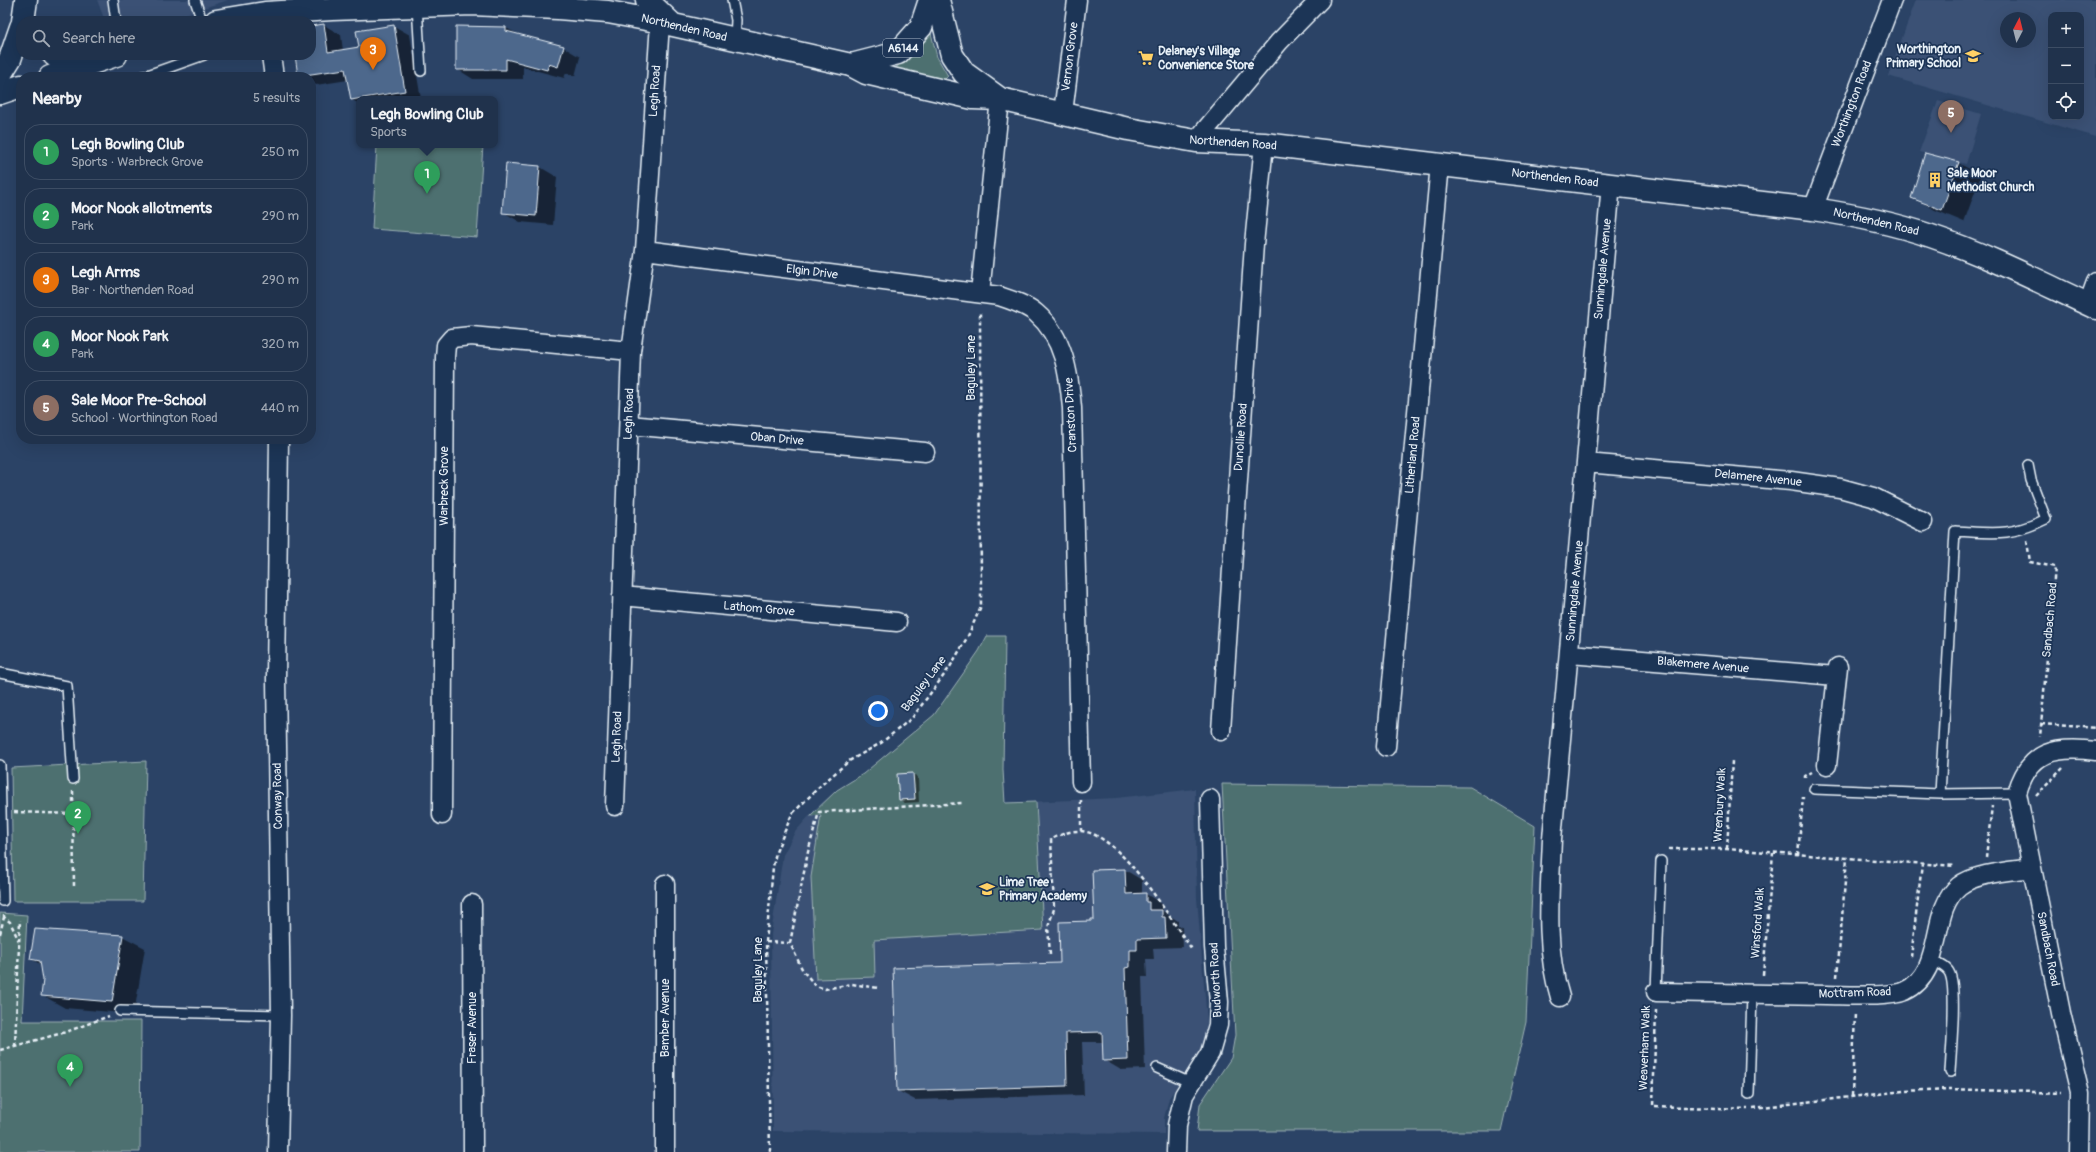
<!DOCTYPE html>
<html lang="en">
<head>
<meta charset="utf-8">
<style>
	body { margin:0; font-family:Pangolin,sans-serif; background:#2d3e56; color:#f1f3f6 }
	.controls { position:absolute; right:12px; top:12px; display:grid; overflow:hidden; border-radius:8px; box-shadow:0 4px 16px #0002 }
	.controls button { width:36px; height:36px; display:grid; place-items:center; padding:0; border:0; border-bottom:1px solid #3d4d64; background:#20324c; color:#f1f3f6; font:20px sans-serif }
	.compass { position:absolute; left:2000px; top:12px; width:36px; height:36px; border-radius:50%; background:#20324c; box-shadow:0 4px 16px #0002; rotate:7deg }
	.you { position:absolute; left:878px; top:711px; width:14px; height:14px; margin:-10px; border:3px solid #fff; border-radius:50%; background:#1a73e8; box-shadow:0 0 0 6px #1a73e833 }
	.badge { display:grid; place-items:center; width:26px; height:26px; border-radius:50%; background:#e797bd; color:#fff; font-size:13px; font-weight:700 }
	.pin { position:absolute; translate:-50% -33px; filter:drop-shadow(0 1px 2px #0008) }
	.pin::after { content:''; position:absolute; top:21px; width:14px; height:12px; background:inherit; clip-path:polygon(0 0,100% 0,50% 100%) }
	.popup { position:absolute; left:356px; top:96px; width:142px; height:52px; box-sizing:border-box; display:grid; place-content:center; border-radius:8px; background:#20324c; filter:drop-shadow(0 1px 3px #0005); font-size:13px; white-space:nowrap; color:#a2aab5 }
	.popup b { font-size:15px; color:#f1f3f6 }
	.popup::after { content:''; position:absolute; left:50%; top:100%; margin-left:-8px; border:8px solid transparent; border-top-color:#20324c }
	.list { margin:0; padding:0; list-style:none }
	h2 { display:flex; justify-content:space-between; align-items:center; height:52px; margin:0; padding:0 16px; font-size:17px }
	h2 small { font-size:13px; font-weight:400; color:#a2aab5 }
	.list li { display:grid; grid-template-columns:26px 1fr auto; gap:12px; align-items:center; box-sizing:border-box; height:56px; margin:0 8px 8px; padding:0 8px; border:1px solid #3d4d64; border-radius:16px }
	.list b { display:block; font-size:15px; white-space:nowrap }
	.list p { margin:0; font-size:13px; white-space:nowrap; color:#a2aab5 }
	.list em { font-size:13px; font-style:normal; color:#a2aab5 }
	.icon { flex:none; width:22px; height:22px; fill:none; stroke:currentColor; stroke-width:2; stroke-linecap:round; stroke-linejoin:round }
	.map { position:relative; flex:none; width:2096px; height:1152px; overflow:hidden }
	.search { position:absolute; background:#20324c; box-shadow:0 4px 16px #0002; left:16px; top:16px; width:300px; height:44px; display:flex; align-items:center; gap:10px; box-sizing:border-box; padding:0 14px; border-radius:16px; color:#a2aab5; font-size:15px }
	.panel { position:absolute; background:#20324c; box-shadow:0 4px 16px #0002; left:16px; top:72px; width:300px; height:372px; border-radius:16px }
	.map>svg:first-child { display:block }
</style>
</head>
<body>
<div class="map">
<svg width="2096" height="1152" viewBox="0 0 2096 1152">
	<rect width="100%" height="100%" fill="#2b4366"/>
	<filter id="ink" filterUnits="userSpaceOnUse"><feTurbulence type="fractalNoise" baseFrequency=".025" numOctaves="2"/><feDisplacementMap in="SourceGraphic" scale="8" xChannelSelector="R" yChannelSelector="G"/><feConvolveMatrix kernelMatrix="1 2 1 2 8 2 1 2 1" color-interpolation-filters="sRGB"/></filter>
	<g filter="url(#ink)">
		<path fill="#3a5174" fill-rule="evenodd" d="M97 0H228L164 21H105Z
			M1916 0H2096V137L1888 76ZM2051 15H2081V117H2051ZM2006 18H2030V42H2006Z
			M1938 101 1981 114 1966 164 1919 152Z
			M987 636H1005L1003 770 1005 803 1116 798 1195 789 1197 898 1207 1022 1205 1037 1199 1052 1169 1098 1164 1118V1134L773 1131 771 934 783 855 795 832 817 807 837 790 863 774 934 715 979 651Z"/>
		<path fill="#4e6f70" stroke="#9bb0b4" d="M931 33 937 57 948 76 943 81 894 69 916 51Z
			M377 145H483L477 237 372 229Z
			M987 636H1005L1003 770 1005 803 1036 802 1043 930 874 940 875 977 816 979 811 877 821 815 810 816 837 790 863 774 934 715 979 651Z
			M146 761 143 901H13L11 768Z
			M1222 784 1470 787 1535 826 1526 1022 1501 1131H1197L1200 1104 1231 1058 1235 1035Z
			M0 913 27 915 22 1021H141L140 1152H0Z"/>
		<path fill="#0007" d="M324 25 341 35 343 51 360 48 394 26 410 35 421 99H359V104L351 99 348 80 316 85 311 82V77L299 75 296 55H311V27Z
			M457 27 506 28 520 35 563 47 580 57 575 76 566 73 564 78 523 67V79H473L457 69Z
			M1958 163 1981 175 1964 222 1935 210 1913 197Z
			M507 164 540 167 557 177 553 225 520 222 503 212Z
			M913 774 918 777 919 802 905 803 900 800Z
			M1125 870 1142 880V894H1146L1162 904 1163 911 1178 921V925L1182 927 1183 947 1153 948 1154 959H1146L1147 977H1142L1145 1069 1121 1070 1104 1060 1103 1042H1082L1084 1095 915 1100 898 1091 1062 964 1095 920Z
			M122 936 145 948 134 1014 65 1008 42 995 44 980 42 965 31 959Z"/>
		<path fill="#4e678c" stroke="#e8f1f8" d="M324 24 328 52 359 47 356 31 394 25 405 91 351 100 345 69 298 76 295 55H311V26Z
			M456 26 506 27V31L564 46 558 67 549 64 547 70 506 59V70H456Z
			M1925 153 1959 162 1942 210 1911 198Z
			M506 163 540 166 536 216 502 213Z
			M913 773 915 799 899 800 897 774Z
			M1125 869 1126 894 1146 893V902H1149V910H1162V917H1165L1166 938 1137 939V950H1130V967L1125 968 1128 1060 1103 1061 1102 1032 1066 1033 1067 1086 897 1091 893 968 1060 963 1059 922 1091 921V919H1094L1092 870Z
			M35 929 123 935 112 1002 41 996 43 980 40 961 30 959Z"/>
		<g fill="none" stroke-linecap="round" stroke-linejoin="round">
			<defs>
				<path id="lane" d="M113 0 116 21
					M195 0 202 21
					M732 0 736 20 735 40
					M417 6 421 71
					M142 77 204 55
					M0 673 67 686 73 779
					M0 765 3 901
					M1814 789 1940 794 2017 793
					M1940 794 1955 531C1993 533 2010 537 2046 519L2031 480 2028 465
					M1931 960C1938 964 1947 966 1950 974 1957 991 1951 1051 1950 1072
					M1656 992 1661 861
					M120 1011 281 1015
					M1157 1068 1191 1083
					M1749 1094 1752 994"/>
				<path id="street" d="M271 55 274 77
					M1063 113 1077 0
					M1196 141 1279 42 1320 0
					M1813 209 1892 0
					M645 250 999 296C1011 300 1027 305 1036 313 1064 337 1069 374 1072 408L1081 782
					M980 293 1000 99
					M2088 304 2096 282
					M629 425 925 452
					M1586 463 1791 481 1840 488 1873 497 1923 522
					M622 596 897 622
					M1570 654 1836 676
					M1221 731 1254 244 1264 144
					M1386 747 1440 164
					M1827 765 1838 667
					M615 806 631 351 645 250 660 23
					M442 815 445 357 446 345 452 338 471 336 631 351
					M665 884V1152
					M472 904 473 1152
					M1656 992C1713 993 1769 994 1826 995 1845 995 1889 998 1905 991 1946 972 1928 912 1959 886 1975 873 2012 871 2032 868
					M1560 997C1544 946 1550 892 1552 839L1611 184
					M278 1152 281 1015 276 679 279 439
					M1176 1152 1177 1125 1184 1095 1210 1053 1218 1025 1219 1002 1214 947 1210 799
					M2079 1152 2080 1093 2061 1013 2017 793C2029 750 2056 746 2096 751"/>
				<path id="secondary" d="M938 0 952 55 964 73 1000 99
					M851 65 866 73 973 98 1000 99 1128 129 1196 141 1264 144 1813 209C1853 215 1893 223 1931 236 1988 255 2042 283 2096 308"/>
				<path id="primary" d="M647 0 672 24
					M23 21 26 0
					M216 21 265 13 332 9 472 4 558 8 608 12 651 20 851 65 898 53 921 27 930 0
					M54 55 61 60H87
					M0 75 10 59 21 27
					M50 77 116 55
					M0 93 21 86"/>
			</defs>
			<use href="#lane" stroke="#e8f1f8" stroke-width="12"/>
			<use href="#street" stroke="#e8f1f8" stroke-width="21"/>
			<use href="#secondary" stroke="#e8f1f8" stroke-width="25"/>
			<use href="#primary" stroke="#e8f1f8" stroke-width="25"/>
			<path stroke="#e8f1f8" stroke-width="2.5" stroke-dasharray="4 3" stroke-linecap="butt" d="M2027 541 2030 562 2055 567 2040 737
				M2041 724 2096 728
				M1805 778V776L1812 772
				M73 791 74 888
				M2036 796 2063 768
				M1081 800V831
				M14 812 73 814
				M1669 849H1727L1955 866
				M1727 849 1732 761
				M1798 855 1803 797
				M1986 857 1992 806
				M4 915V917L10 922 19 941
				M0 934 4 917
				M766 942 790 943 803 971 816 986 825 989 852 984 878 988
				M790 943 808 852 819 812 962 803
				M1050 954 1048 927 1054 909 1051 839C1060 835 1070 830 1081 831 1121 834 1169 918 1192 949
				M1911 957 1922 864
				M1763 975 1773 853
				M1837 977 1847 858
				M1656 1010 1653 1106 1748 1109
				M15 1046 20 920
				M0 1050 66 1032 109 1016
				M1852 1096 1855 1012
				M1753 1108 1904 1091 1949 1089 2061 1093
				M770 1152 766 942 773 867 776 852 792 814 819 787 849 761 881 743 912 718 950 667 968 636 981 606 980 312"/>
			<use href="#lane" stroke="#1d3557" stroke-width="9"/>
			<use href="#street" stroke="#1d3557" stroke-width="18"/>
			<use href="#secondary" stroke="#1d3557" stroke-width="22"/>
			<use href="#primary" stroke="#1d3557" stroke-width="22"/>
		</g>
	</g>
	<defs>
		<symbol id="school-bare" viewBox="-9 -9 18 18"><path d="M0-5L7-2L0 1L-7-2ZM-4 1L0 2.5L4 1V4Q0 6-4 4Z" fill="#ffd166" stroke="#1d3557" stroke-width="2.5" paint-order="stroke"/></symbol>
		<symbol id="supermarket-bare" viewBox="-9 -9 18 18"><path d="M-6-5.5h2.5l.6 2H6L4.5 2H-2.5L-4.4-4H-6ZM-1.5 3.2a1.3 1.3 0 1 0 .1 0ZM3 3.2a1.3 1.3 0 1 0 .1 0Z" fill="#ffd166" stroke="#1d3557" stroke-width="2.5" paint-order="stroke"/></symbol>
		<symbol id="building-bare" viewBox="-9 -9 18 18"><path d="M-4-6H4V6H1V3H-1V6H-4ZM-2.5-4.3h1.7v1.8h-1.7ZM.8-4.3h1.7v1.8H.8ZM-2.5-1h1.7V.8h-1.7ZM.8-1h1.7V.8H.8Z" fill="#ffd166" stroke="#1d3557" stroke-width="2.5" paint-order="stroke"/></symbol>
	</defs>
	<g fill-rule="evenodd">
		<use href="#school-bare" x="1962" y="45" width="22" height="22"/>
		<use href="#supermarket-bare" x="1135" y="47" width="22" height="22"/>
		<use href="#building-bare" x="1924" y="169" width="22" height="22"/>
		<use href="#school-bare" x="976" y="878" width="22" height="22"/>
	</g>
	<g text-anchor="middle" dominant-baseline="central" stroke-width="3.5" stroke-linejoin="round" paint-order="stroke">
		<rect fill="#1d3557" stroke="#abb9c8" stroke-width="1" x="883" y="39" width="40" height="18" rx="3"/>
		<g font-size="11" font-weight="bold" fill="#e8f1f8">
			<text x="903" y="48">A6144</text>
		</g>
		<g font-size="12" fill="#e8f1f8" stroke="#1d3557">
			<text transform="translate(684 28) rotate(13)">Northenden Road</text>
			<text transform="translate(1070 57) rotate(-83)">Vernon Grove</text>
			<text transform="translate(655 91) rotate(-86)">Legh Road</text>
			<text transform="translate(1852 104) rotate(-69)">Worthington Road</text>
			<text transform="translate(1233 143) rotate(4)">Northenden Road</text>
			<text transform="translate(1555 178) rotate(7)">Northenden Road</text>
			<text transform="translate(1876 222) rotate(13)">Northenden Road</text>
			<text transform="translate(1603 269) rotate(-85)">Sunningdale Avenue</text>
			<text transform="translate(812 272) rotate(7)">Elgin Drive</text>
			<text transform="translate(971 368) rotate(-90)">Baguley Lane</text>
			<text transform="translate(629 414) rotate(-88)">Legh Road</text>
			<text transform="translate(1071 415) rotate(-93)">Cranston Drive</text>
			<text transform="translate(1241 437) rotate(-86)">Dunollie Road</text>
			<text transform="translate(777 439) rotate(5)">Oban Drive</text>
			<text transform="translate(1413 455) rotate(-85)">Litherland Road</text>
			<text transform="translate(1758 478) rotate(6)">Delamere Avenue</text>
			<text transform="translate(444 486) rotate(-90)">Warbreck Grove</text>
			<text transform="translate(1575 591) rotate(-85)">Sunningdale Avenue</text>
			<text transform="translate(759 609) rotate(5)">Lathom Grove</text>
			<text transform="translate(2050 620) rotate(-85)">Sandbach Road</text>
			<text transform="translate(1703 665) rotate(5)">Blakemere Avenue</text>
			<text transform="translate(924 684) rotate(-53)">Baguley Lane</text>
			<text transform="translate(617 737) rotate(-88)">Legh Road</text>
			<text transform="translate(278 796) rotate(-91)">Conway Road</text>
			<text transform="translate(1720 805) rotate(-87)">Wrenbury Walk</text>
			<text transform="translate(1758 923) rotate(-86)">Winsford Walk</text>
			<text transform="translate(2048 949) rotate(79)">Sandbach Road</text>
			<text transform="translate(758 970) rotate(-90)">Baguley Lane</text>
			<text transform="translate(1216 980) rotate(-93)">Budworth Road</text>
			<text transform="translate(1855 993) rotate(-2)">Mottram Road</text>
			<text transform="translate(665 1018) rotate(-90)">Bamber Avenue</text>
			<text transform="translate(472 1028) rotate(-90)">Fraser Avenue</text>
			<text transform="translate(1645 1048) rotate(-88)">Weaverham Walk</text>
		</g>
		<g font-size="12" font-weight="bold" fill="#e8f1f8" stroke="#1d3557" text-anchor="start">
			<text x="1961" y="49" text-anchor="end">Worthington<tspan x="1961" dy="14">Primary School</tspan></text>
			<text x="1158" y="51">Delaney's Village<tspan x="1158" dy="14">Convenience Store</tspan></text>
			<text x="1947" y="173">Sale Moor<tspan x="1947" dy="14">Methodist Church</tspan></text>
			<text x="999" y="882">Lime Tree<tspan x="999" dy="14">Primary Academy</tspan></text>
		</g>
	</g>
</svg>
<div class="controls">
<button>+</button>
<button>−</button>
<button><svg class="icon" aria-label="locate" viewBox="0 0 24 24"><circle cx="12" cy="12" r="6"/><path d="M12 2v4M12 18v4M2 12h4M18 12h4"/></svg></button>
</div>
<svg class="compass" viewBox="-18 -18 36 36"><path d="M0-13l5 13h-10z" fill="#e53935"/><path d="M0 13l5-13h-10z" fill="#a2aab5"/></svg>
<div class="you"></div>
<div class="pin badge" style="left:427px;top:194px;background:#2e9e5b">1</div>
<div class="popup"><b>Legh Bowling Club</b>Sports</div>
<div class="pin badge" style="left:78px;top:834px;background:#2e9e5b">2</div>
<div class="pin badge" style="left:373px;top:70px;background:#e8710a">3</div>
<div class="pin badge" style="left:70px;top:1087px;background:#2e9e5b">4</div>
<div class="pin badge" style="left:1951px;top:133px;background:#8d6e63">5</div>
<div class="search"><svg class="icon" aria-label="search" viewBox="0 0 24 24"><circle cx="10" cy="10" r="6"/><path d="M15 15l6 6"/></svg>Search here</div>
<section class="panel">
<h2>Nearby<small>5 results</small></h2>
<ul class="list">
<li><span class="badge" style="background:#2e9e5b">1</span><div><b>Legh Bowling Club</b><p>Sports · Warbreck Grove</p></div><em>250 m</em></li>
<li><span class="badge" style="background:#2e9e5b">2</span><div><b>Moor Nook allotments</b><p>Park</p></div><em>290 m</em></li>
<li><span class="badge" style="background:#e8710a">3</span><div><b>Legh Arms</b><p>Bar · Northenden Road</p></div><em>290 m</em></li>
<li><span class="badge" style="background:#2e9e5b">4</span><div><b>Moor Nook Park</b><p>Park</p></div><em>320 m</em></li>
<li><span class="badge" style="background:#8d6e63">5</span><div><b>Sale Moor Pre-School</b><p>School · Worthington Road</p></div><em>440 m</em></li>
</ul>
</section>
</div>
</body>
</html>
